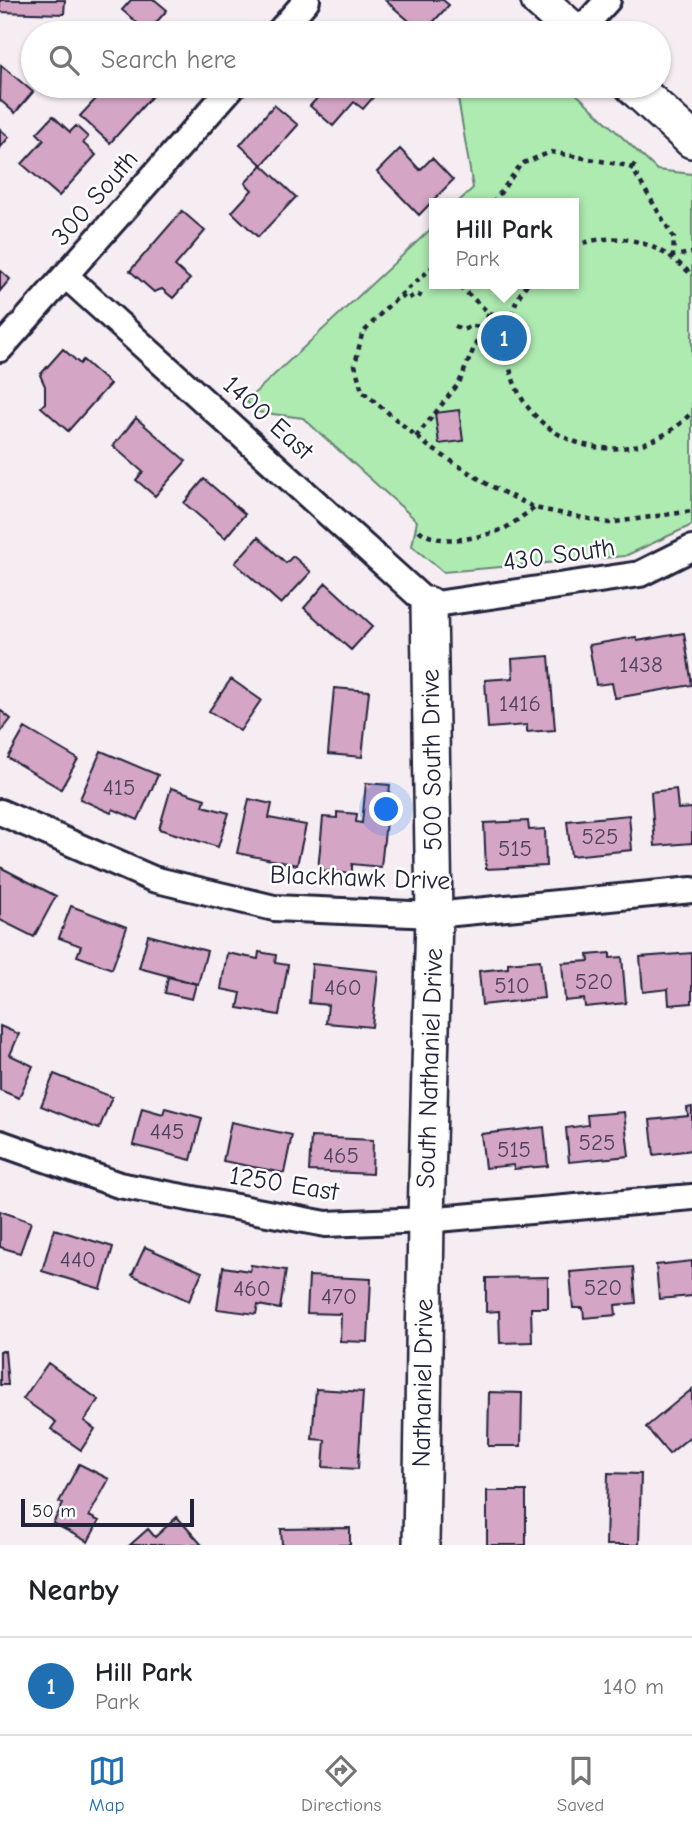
<!DOCTYPE html>
<html lang="en">
<head>
<meta charset="utf-8">
<style>
	body { margin:0; font-family:"Comic Neue",sans-serif; background:#f2f2f2; color:#202124 }
	.scale { position:absolute; left:21px; bottom:18px; width:173px; box-sizing:border-box; padding-left:7px; border:4px solid #22223b; border-top:0; font-size:19px; line-height:24px; white-space:nowrap; color:#22223b; -webkit-text-stroke:5px #fff; paint-order:stroke }
	.you { position:absolute; left:387px; top:810px; width:24px; height:24px; margin:-18px; border:5px solid #fff; border-radius:50%; background:#1a73e8; box-shadow:0 0 0 10px #1a73e833 }
	.badge { display:grid; place-items:center; width:46px; height:46px; border-radius:50%; background:#1f6fb2; color:#fff; font-size:23px; font-weight:700 }
	.pin { position:absolute; translate:-50% -50%; border:4px solid #fff; box-shadow:0 2px 7px #0006 }
	.popup { position:absolute; left:429px; top:198px; width:150px; height:91px; box-sizing:border-box; display:grid; place-content:center; border-radius:0px; background:#fff; filter:drop-shadow(0 2px 5px #0005); font-size:23px; white-space:nowrap; color:#757577 }
	.popup b { font-size:26px; color:#202124 }
	.popup::after { content:''; position:absolute; left:50%; top:100%; margin-left:-14px; border:14px solid transparent; border-top-color:#fff }
	.list { margin:0; padding:0; list-style:none }
	h2 { display:flex; justify-content:space-between; align-items:center; height:91px; margin:0; padding:0 28px; font-size:30px }
	h2 small { font-size:23px; font-weight:400; color:#757577 }
	.list li { display:grid; grid-template-columns:46px 1fr auto; gap:21px; align-items:center; box-sizing:border-box; height:98px; padding:0 28px; border-top:2px solid #e0e0e0 }
	.list b { display:block; font-size:26px; white-space:nowrap }
	.list p { margin:0; font-size:23px; white-space:nowrap; color:#757577 }
	.list em { font-size:23px; font-style:normal; color:#757577 }
	.icon { flex:none; width:38px; height:38px; fill:none; stroke:currentColor; stroke-width:2; stroke-linecap:round; stroke-linejoin:round }
	.map { position:relative; flex:none; width:692px; height:1545px; overflow:hidden }
	.search { position:absolute; background:#fff; box-shadow:0 2px 5px #0004; left:21px; right:21px; top:21px; height:77px; display:flex; align-items:center; gap:18px; box-sizing:border-box; padding:0 24px; border-radius:38px; color:#757577; font-size:26px }
	.sheet { height:189px; background:#fff }
	nav { display:flex; justify-content:space-around; align-items:center; box-sizing:border-box; height:98px; border-top:2px solid #e0e0e0; background:#fff; font-size:19px; color:#757577 }
	nav a { display:grid; justify-items:center; gap:4px }
	nav .on { color:#1f6fb2 }
	.map>svg:first-child { display:block }
</style>
</head>
<body>
<div class="map">
<svg width="692" height="1545" viewBox="0 0 692 1545">
	<rect width="100%" height="100%" fill="#f6edf3"/>
	<filter id="ink" filterUnits="userSpaceOnUse"><feTurbulence type="fractalNoise" baseFrequency=".0143" numOctaves="2"/><feDisplacementMap in="SourceGraphic" scale="14" xChannelSelector="R" yChannelSelector="G"/><feConvolveMatrix kernelMatrix="1 2 1 2 8 2 1 2 1" color-interpolation-filters="sRGB"/></filter>
	<g filter="url(#ink)">
		<path fill="#aeebb1" stroke="#688676" stroke-width="2" d="M456 86H568L657 170 692 174V525L625 556 443 572 412 546 417 521 303 418 258 412 246 401 434 226V284H574V203H457L473 188Z"/>
		<path fill="#d4a5c5" stroke="#22223b" stroke-width="2" d="M0 0H65L64 14 0 12Z
			M131 0H155L167 10 148 32 122 10Z
			M385 0H443L449 5 423 33Z
			M1 65 33 92 15 113 0 100Z
			M108 86H148L145 90 152 96 110 143 80 116Z
			M313 86H380L382 87 363 109 354 102 333 126 310 106 320 95 312 88Z
			M274 105 298 125 262 165 240 145Z
			M53 116 70 132 76 126 88 137 83 143 96 155 59 196 22 164 44 140 37 133Z
			M0 129 9 137 0 148Z
			M400 149 420 170 432 158 453 180 419 215 377 172Z
			M262 165 296 197 258 237 232 212 252 190 245 183Z
			M182 211 205 231 175 266 190 279 173 298 162 289 154 292 130 271Z
			M0 270 10 279 0 291Z
			M63 349 80 364 83 360 110 384 68 431 41 407 45 403V386L40 375Z
			M459 410 463 441 439 444 435 413Z
			M136 418 186 461 155 496 136 480 143 472 113 446Z
			M204 479 245 514 225 538 184 503Z
			M258 537 286 563 293 556 311 572 281 604 235 563Z
			M326 583 373 626 351 650 304 608Z
			M684 633 692 685 615 698 612 683 596 685 589 645 636 637 637 641Z
			M549 656 555 730 527 732V725L488 728 485 680 513 678 512 659Z
			M231 679 261 700 240 731 209 711Z
			M334 688 369 691 362 757 328 754Z
			M0 710 11 719 0 733Z
			M25 728 78 759 61 789 8 758Z
			M101 751 158 775 138 820 113 809 111 813 80 799Z
			M366 783 390 785 381 867 352 864V874L318 870 323 817 337 818V812L357 814 356 822 362 823Z
			M171 788 205 799 203 806 229 813 218 847 159 829Z
			M676 789 678 809 692 808V843L655 846 651 792Z
			M249 799 272 804 269 818 306 825 297 865 237 853Z
			M629 815 632 850 571 856 567 821Z
			M528 821 529 830 545 829 546 866 486 869 484 823Z
			M0 867 56 896 34 937 0 920Z
			M71 906 127 927 112 969 77 956 81 946 59 938Z
			M148 935 207 951 198 984 139 968Z
			M259 952 276 955 275 963 288 965 279 1015 238 1008 241 993 221 989 227 953 258 959Z
			M610 953V958L622 957 626 1003 585 1007 584 999 565 1001 562 963 589 961 588 955Z
			M692 953V1003L669 1005 668 989 643 992 640 957Z
			M540 960 544 998 482 1005 479 971 508 968V963Z
			M312 964 378 971 372 1027 326 1023 328 1005 309 1003Z
			M168 977 196 984 192 999 165 993Z
			M0 1026 19 1034 10 1055 33 1066 19 1098 0 1090Z
			M54 1074 112 1097 99 1129 41 1106Z
			M692 1107V1150L654 1155 650 1120 688 1116 687 1108Z
			M142 1108 163 1114 165 1108 202 1118 191 1160 133 1145Z
			M624 1112 629 1156 569 1162 566 1128 588 1125 587 1115Z
			M231 1122 292 1135 284 1173 223 1161Z
			M544 1127 548 1166 514 1169 513 1165 485 1168 481 1134Z
			M311 1137 373 1140 372 1174 309 1171Z
			M0 1211 31 1222 20 1253 0 1247Z
			M54 1229 113 1247 101 1289 42 1271Z
			M145 1247 202 1272 189 1301 132 1275Z
			M692 1261V1296L659 1299 656 1265Z
			M251 1265 286 1270 280 1309 258 1305 256 1314 217 1309 223 1267 250 1271Z
			M633 1267 636 1303 615 1305 616 1315 584 1318 583 1308H573L570 1272Z
			M309 1276 371 1279 368 1342 340 1341 341 1314 307 1313Z
			M548 1277V1308H531L532 1342 500 1343 499 1311 486 1312V1278Z
			M0 1351H5L8 1385H0Z
			M48 1363 99 1400 84 1421 95 1429 81 1450 51 1429 56 1422 23 1399Z
			M316 1389 363 1392 358 1469 323 1467 325 1440 312 1439Z
			M692 1389V1435L669 1454 646 1427Z
			M489 1392 522 1393 521 1446H488Z
			M79 1464 109 1479 89 1516 99 1521 88 1542 53 1523 63 1504 59 1502Z
			M608 1473 641 1474 639 1545H606Z
			M487 1491H526V1545H487Z
			M177 1517 202 1545H130L148 1529 155 1537Z
			M350 1528V1545H282L281 1529Z"/>
		<g fill="none" stroke-linecap="round" stroke-linejoin="round">
			<defs>
				<path id="street" d="M278 33 307 0
					M578 33 608 0
					M66 276 429 605 640 574 692 548
					M0 349 233 86
					M0 812 153 879 274 908 434 915 692 890
					M0 1143 119 1185 326 1224 426 1220 692 1197"/>
				<path id="secondary" d="M539 0 576 33
					M633 86 692 140
					M421 1545 426 1220 434 915 429 605"/>
			</defs>
			<use href="#street" stroke="#22223b" stroke-width="30"/>
			<use href="#secondary" stroke="#22223b" stroke-width="40"/>
			<path stroke="#22223b" stroke-width="4.5" stroke-dasharray="5 5" stroke-linecap="butt" d="M632 168 637 161
				M493 203 521 164 551 152 623 165 632 168 674 238 673 256 692 253
				M574 246C620 229 658 242 692 275
				M434 266 386 308 362 334 355 365 362 391 428 446 487 484 535 508 609 523 692 511
				M527 284C516 298 510 315 508 333 498 437 623 488 692 412
				M401 295 406 300 416 294 425 298
				M489 313 510 318
				M455 326 463 330 472 326 483 327
				M416 437 459 383 489 313 457 284
				M419 530C437 547 481 538 503 529 514 524 524 514 535 508"/>
			<use href="#street" stroke="#fff" stroke-width="24"/>
			<use href="#secondary" stroke="#fff" stroke-width="35"/>
		</g>
	</g>
	<g text-anchor="middle" dominant-baseline="central" stroke-width="5" stroke-linejoin="round" paint-order="stroke">
		<g font-size="23" fill="#4e435e">
			<text x="641" y="664">1438</text>
			<text x="520" y="703">1416</text>
			<text x="119" y="787">415</text>
			<text x="600" y="836">525</text>
			<text x="515" y="848">515</text>
			<text x="594" y="981">520</text>
			<text x="512" y="985">510</text>
			<text x="343" y="987">460</text>
			<text x="167" y="1131">445</text>
			<text x="597" y="1142">525</text>
			<text x="514" y="1149">515</text>
			<text x="341" y="1155">465</text>
			<text x="78" y="1259">440</text>
			<text x="603" y="1287">520</text>
			<text x="252" y="1288">460</text>
			<text x="339" y="1296">470</text>
		</g>
		<g font-size="26" fill="#22223b" stroke="#fff">
			<text transform="translate(95 198) rotate(-49)">300 South</text>
			<text transform="translate(268 418) rotate(42)">1400 East</text>
			<text transform="translate(559 555) rotate(-8)">430 South</text>
			<text transform="translate(432 760) rotate(-91)">500 South Drive</text>
			<text transform="translate(360 878) rotate(2)">Blackhawk Drive</text>
			<text transform="translate(430 1068) rotate(-88)">South Nathaniel Drive</text>
			<text transform="translate(284 1184) rotate(9)">1250 East</text>
			<text transform="translate(423 1383) rotate(-89)">Nathaniel Drive</text>
		</g>
	</g>
</svg>
<div class="scale">50 m</div>
<div class="you"></div>
<div class="pin badge" style="left:504px;top:338px">1</div>
<div class="popup"><b>Hill Park</b>Park</div>
<div class="search"><svg class="icon" aria-label="search" viewBox="0 0 24 24"><circle cx="10" cy="10" r="6"/><path d="M15 15l6 6"/></svg>Search here</div>
</div>
<section class="sheet">
<h2>Nearby<small></small></h2>
<ul class="list">
<li><span class="badge">1</span><div><b>Hill Park</b><p>Park</p></div><em>140 m</em></li>
</ul>
</section>
<nav>
<a class="on"><svg class="icon" aria-label="map" viewBox="0 0 24 24"><path d="M3 6l6-2 6 2 6-2v14l-6 2-6-2-6 2zM9 4v14M15 6v14"/></svg>Map</a>
<a><svg class="icon" aria-label="directions" viewBox="0 0 24 24"><path d="M12 3l9 9-9 9-9-9zM9 14v-3h6M13 9l2 2-2 2"/></svg>Directions</a>
<a><svg class="icon" aria-label="saved" viewBox="0 0 24 24"><path d="M7 4h10v16l-5-4-5 4z"/></svg>Saved</a>
</nav>
</body>
</html>
